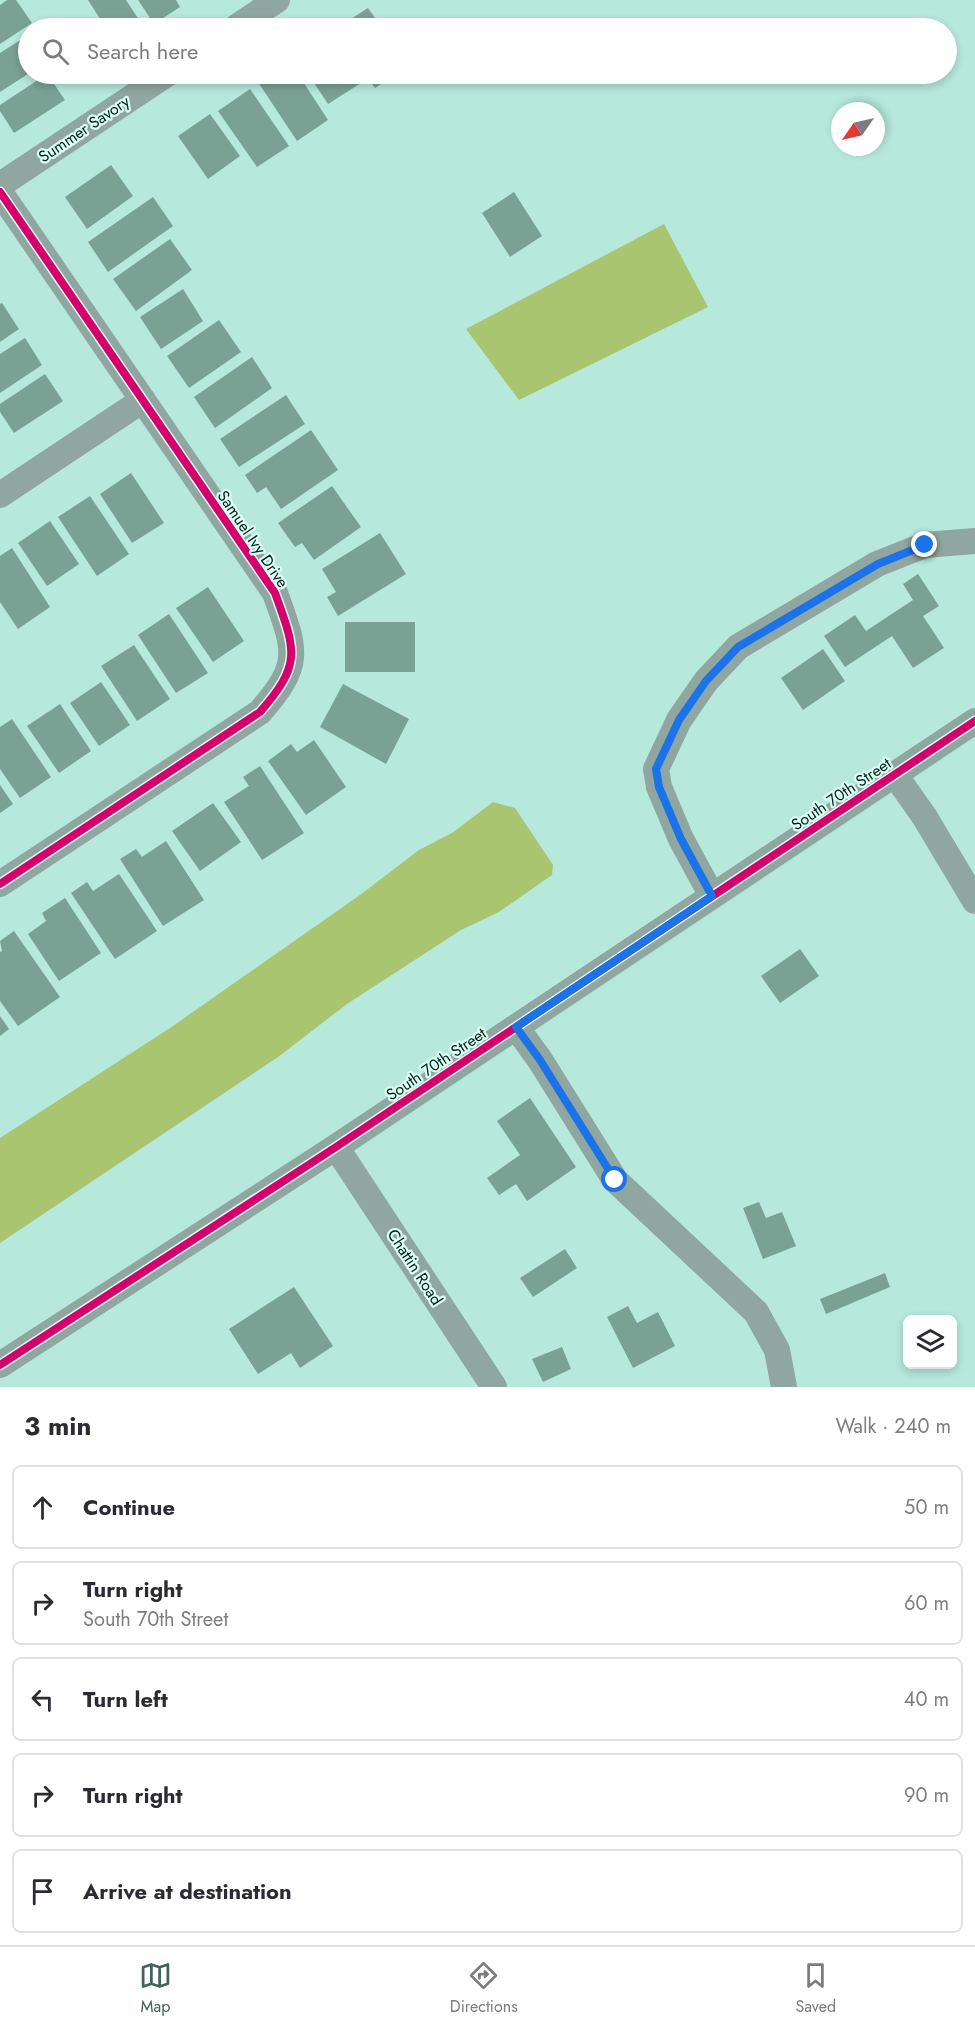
<!DOCTYPE html>
<html lang="en">
<head>
<meta charset="utf-8">
<style>
	body { margin:0; font-family:Jost,sans-serif; background:#f2f2f3; color:#2b2b33 }
	.controls { position:absolute; right:18px; bottom:18px; display:grid; overflow:hidden; border-radius:9px; box-shadow:0 3px 9px #0003 }
	.controls button { width:54px; height:54px; display:grid; place-items:center; padding:0; border:0; border-bottom:2px solid #e1e1e2; background:#fff; color:#2b2b33; font:30px sans-serif }
	.compass { position:absolute; left:831px; top:102px; width:54px; height:54px; border-radius:50%; background:#fff; box-shadow:0 3px 9px #0003; rotate:236deg }
	.stop { position:absolute; width:18px; height:18px; margin:-14px; border:4px solid #1a73e8; border-radius:50%; background:#fff }
	.stop.end { background:#1a73e8; border-color:#fff; box-shadow:0 2px 6px #0008 }
	.list { margin:0; padding:0; list-style:none }
	h2 { display:flex; justify-content:space-between; align-items:center; height:78px; margin:0; padding:0 24px; font-size:26px }
	h2 small { font-size:20px; font-weight:400; color:#7c7c81 }
	.list li { display:grid; grid-template-columns:39px 1fr auto; gap:18px; align-items:center; box-sizing:border-box; height:84px; margin:0 12px 12px; padding:0 12px; border:2px solid #e1e1e2; border-radius:9px }
	.list b { display:block; font-size:22px; white-space:nowrap }
	.list p { margin:0; font-size:20px; white-space:nowrap; color:#7c7c81 }
	.list em { font-size:20px; font-style:normal; color:#7c7c81 }
	.icon { flex:none; width:33px; height:33px; fill:none; stroke:currentColor; stroke-width:2; stroke-linecap:round; stroke-linejoin:round }
	.map { position:relative; flex:none; width:975px; height:1387px; overflow:hidden }
	.search { position:absolute; background:#fff; box-shadow:0 3px 9px #0003; left:18px; right:18px; top:18px; height:66px; display:flex; align-items:center; gap:15px; box-sizing:border-box; padding:0 21px; border-radius:33px; color:#7c7c81; font-size:22px }
	.sheet { height:558px; background:#fff }
	nav { display:flex; justify-content:space-around; align-items:center; box-sizing:border-box; height:84px; border-top:2px solid #e1e1e2; background:#fff; font-size:16px; color:#7c7c81 }
	nav a { display:grid; justify-items:center; gap:3px }
	nav .on { color:#40645c }
	.map>svg:first-child { display:block }
</style>
</head>
<body>
<div class="map">
<svg width="975" height="1387" viewBox="0 0 975 1387">
	<rect width="100%" height="100%" fill="#b6e8dc"/>
	<path fill="#a9c570" d="M664 224 708 307 519 400 466 329Z
		M493 802 515 808 553 865 552 875 499 912 461 930 347 1004 278 1057 0 1243V1138L170 1028 360 895 419 850 452 833Z"/>
	<path fill="#7aa294" d="M7 0H16L32 23 0 44V5Z
		M88 0H126L143 26 139 28H106Z
		M138 0H176L180 7 154 24Z
		M368 8 382 28H337Z
		M28 35V74L0 92V53Z
		M47 74 65 100 14 133 0 111V105Z
		M270 74H298L328 120 297 141 258 82Z
		M308 74H355L361 83 328 104Z
		M365 74H396L375 88Z
		M250 89 289 146 257 167 218 111Z
		M210 114 240 156 208 179 178 136Z
		M111 165 133 196 87 229 65 197Z
		M514 192 542 236 510 257 482 213Z
		M153 197 173 226 108 272 88 242Z
		M170 239 192 270 136 311 113 279Z
		M183 289 203 321 161 349 140 317Z
		M2 303 19 329 0 342V304Z
		M219 320 241 352 189 388 167 356Z
		M25 338 42 365 0 393V354Z
		M252 357 272 388 215 428 194 397Z
		M45 374 63 401 14 433 0 412V404Z
		M286 395 305 424 239 467 220 439Z
		M311 430 338 470 281 509 266 487 257 493 245 475Z
		M131 473 164 523 132 543 100 494Z
		M332 486 361 527 314 560 302 543 295 547 278 523Z
		M90 496 129 554 97 576 58 517Z
		M50 521 79 564 47 586 18 543Z
		M380 533 406 574 338 616 327 597 336 592 322 569Z
		M12 548 50 607 18 629 0 602V556Z
		M918 574 939 606 923 616 944 648 913 668 892 636 845 667 824 636 855 615 866 631 913 600 903 584Z
		M208 587 244 641 213 662 176 608Z
		M169 614 208 673 176 693 138 635Z
		M345 622H415V672H345Z
		M134 645 170 699 137 721 101 666Z
		M823 649 845 681 803 710 781 678Z
		M101 682 130 725 99 746 70 703Z
		M343 684 409 719 386 764 320 727Z
		M60 704 91 751 59 773 27 726Z
		M12 719 51 777 20 798 0 769V727Z
		M314 740 346 787 306 815 268 761 291 744 297 752Z
		M260 766 304 833 262 860 224 802 249 786 243 777Z
		M0 785 13 804 0 813Z
		M213 803 241 842 200 871 172 831Z
		M166 841 204 900 163 926 120 859 136 849 142 857Z
		M119 874 157 931 115 959 71 893 87 882 93 891Z
		M65 898 101 953 59 981 28 934 46 921 42 913Z
		M14 931 60 997 18 1026 0 1001V952L2 951 0 941Z
		M800 949 819 976 780 1003 761 976Z
		M0 1016 9 1029 0 1036Z
		M530 1098 576 1167 527 1201 516 1184 499 1195 487 1178 520 1155 497 1121Z
		M759 1202 766 1218 782 1212 796 1246 763 1259 743 1208Z
		M565 1249 577 1268 533 1297 520 1278Z
		M885 1273 890 1287 826 1314 820 1299Z
		M294 1287 333 1346 300 1368 291 1353 258 1374 229 1329Z
		M628 1306 637 1323 658 1312 675 1346 633 1368 607 1317Z
		M562 1347 571 1369 543 1382 532 1359Z"/>
	<g fill="none" stroke-linecap="round" stroke-linejoin="round">
		<path stroke="#8fa7a0" stroke-width="26" d="M235 28 277 0
			M0 185 167 74
			M0 192 275 593C296 651 302 664 260 712L0 884
			M0 495 143 400
			M895 775 924 816 975 901
			M712 896 681 839 659 787 656 769 679 720 706 681 738 647 877 564 925 545 975 541
			M516 1027 540 1060 615 1180 756 1312 777 1350 784 1387
			M336 1147 494 1387
			M0 1365 336 1147 975 721"/>
		<defs>
			<path id="cycleway" d="M0 192 275 593C296 651 302 664 260 712L0 884
				M0 1365 336 1147 975 721"/>
		</defs>
		<use href="#cycleway" stroke="#dcfef5" stroke-width="11"/>
		<use href="#cycleway" stroke="#d6006c" stroke-width="8"/>
	</g>
	<g fill="none" stroke-linecap="round" stroke-linejoin="round">
		<path stroke="#1a73e8" stroke-width="8" d="M615 1180 540 1060 516 1027 712 896 681 839 659 787 656 769 679 720 706 681 738 647 878 564 925 545"/>
	</g>
	<g text-anchor="middle" dominant-baseline="central" stroke-width="4.5" stroke-linejoin="round" paint-order="stroke">
		<g font-size="16" fill="#001d17" stroke="#dcfef5">
			<text transform="translate(84 129) rotate(-34)">Summer Savory</text>
			<text transform="translate(253 539) rotate(56)">Samuel Ivy Drive</text>
			<text transform="translate(841 794) rotate(-34)">South 70th Street</text>
			<text transform="translate(436 1064) rotate(-34)">South 70th Street</text>
			<text transform="translate(415 1267) rotate(57)">Chattin Road</text>
		</g>
	</g>
</svg>
<div class="controls">
<button><svg class="icon" aria-label="layers" viewBox="0 0 24 24"><path d="M12 4l9 5-9 5-9-5zM3 14l9 5 9-5"/></svg></button>
</div>
<svg class="compass" viewBox="-18 -18 36 36"><path d="M0-13l5 13h-10z" fill="#e53935"/><path d="M0 13l5-13h-10z" fill="#7c7c81"/></svg>
<div class="stop" style="left:615px;top:1180px"></div>
<div class="stop end" style="left:925px;top:545px"></div>
<div class="search"><svg class="icon" aria-label="search" viewBox="0 0 24 24"><circle cx="10" cy="10" r="6"/><path d="M15 15l6 6"/></svg>Search here</div>
</div>
<section class="sheet">
<h2>3 min<small>Walk · 240 m</small></h2>
<ul class="list">
<li><svg class="icon" aria-label="ahead" viewBox="0 0 24 24"><path d="M12 20V5M6 11l6-6 6 6"/></svg><div><b>Continue</b></div><em>50 m</em></li>
<li><svg class="icon" aria-label="right" viewBox="0 0 24 24"><path d="M7 20v-9h11M14 6l5 5-5 5"/></svg><div><b>Turn right</b><p>South 70th Street</p></div><em>60 m</em></li>
<li><svg class="icon" aria-label="left" viewBox="0 0 24 24"><path d="M17 20v-9H6M10 6l-5 5 5 5"/></svg><div><b>Turn left</b></div><em>40 m</em></li>
<li><svg class="icon" aria-label="right" viewBox="0 0 24 24"><path d="M7 20v-9h11M14 6l5 5-5 5"/></svg><div><b>Turn right</b></div><em>90 m</em></li>
<li><svg class="icon" aria-label="arrive" viewBox="0 0 24 24"><path d="M6 21V4h12l-3 4 3 4H6"/></svg><div><b>Arrive at destination</b></div></li>
</ul>
</section>
<nav>
<a class="on"><svg class="icon" aria-label="map" viewBox="0 0 24 24"><path d="M3 6l6-2 6 2 6-2v14l-6 2-6-2-6 2zM9 4v14M15 6v14"/></svg>Map</a>
<a><svg class="icon" aria-label="directions" viewBox="0 0 24 24"><path d="M12 3l9 9-9 9-9-9zM9 14v-3h6M13 9l2 2-2 2"/></svg>Directions</a>
<a><svg class="icon" aria-label="saved" viewBox="0 0 24 24"><path d="M7 4h10v16l-5-4-5 4z"/></svg>Saved</a>
</nav>
</body>
</html>
